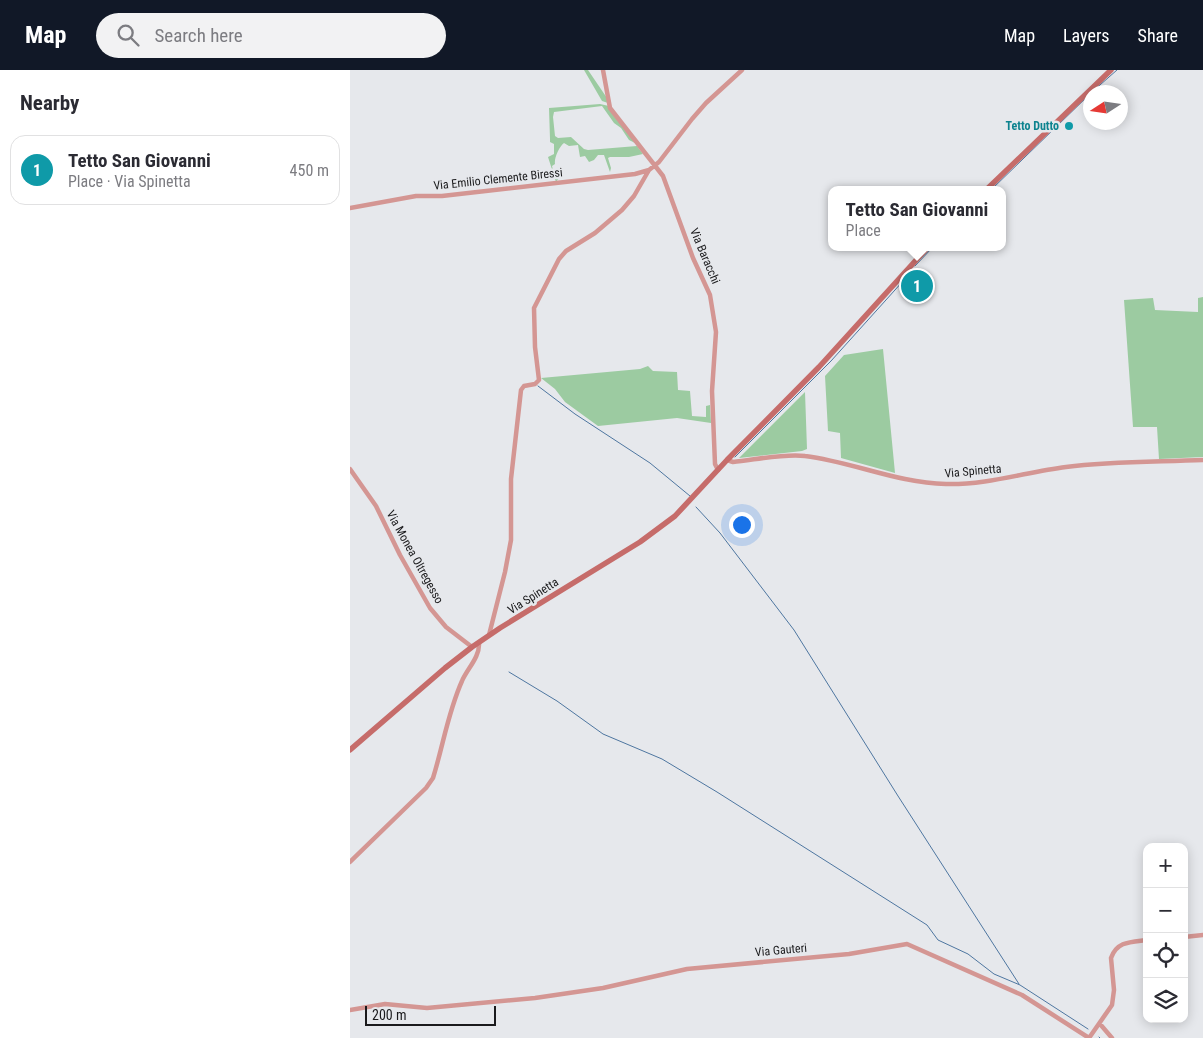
<!DOCTYPE html>
<html lang="en">
<head>
<meta charset="utf-8">
<style>
	body { margin:0; font-family:"Roboto Condensed",sans-serif; background:#f2f2f3; color:#2b2b33 }
	.controls { position:absolute; right:15px; bottom:15px; display:grid; overflow:hidden; border-radius:10px; box-shadow:0 2px 12px #0003 }
	.controls button { width:45px; height:45px; display:grid; place-items:center; padding:0; border:0; border-bottom:1px solid #e1e1e2; background:#fff; color:#2b2b33; font:25px sans-serif }
	.compass { position:absolute; left:733px; top:15px; width:45px; height:45px; border-radius:50%; background:#fff; box-shadow:0 2px 12px #0003; rotate:258deg }
	.scale { position:absolute; left:15px; bottom:12px; width:131px; box-sizing:border-box; padding-left:5px; border:2px solid #1a1a1c; border-top:0; font-size:14px; line-height:18px; white-space:nowrap; color:#1a1a1c; -webkit-text-stroke:4px #e6e8ec; paint-order:stroke }
	.you { position:absolute; left:391px; top:454px; width:18px; height:18px; margin:-12px; border:4px solid #fff; border-radius:50%; background:#1a73e8; box-shadow:0 0 0 8px #1a73e833 }
	.badge { display:grid; place-items:center; width:32px; height:32px; border-radius:50%; background:#111827; color:#fff; font-size:16px; font-weight:700 }
	.pin { position:absolute; translate:-50% -50%; border:2px solid #fff; box-shadow:0 1px 5px #0006 }
	.popup { position:absolute; left:478px; top:116px; width:178px; height:65px; box-sizing:border-box; display:grid; place-content:center; border-radius:10px; background:#fff; filter:drop-shadow(0 1px 4px #0005); font-size:16px; white-space:nowrap; color:#7c7c81 }
	.popup b { font-size:19px; color:#2b2b33 }
	.popup::after { content:''; position:absolute; left:50%; top:100%; margin-left:-10px; border:10px solid transparent; border-top-color:#fff }
	.list { margin:0; padding:0; list-style:none }
	h2 { display:flex; justify-content:space-between; align-items:center; height:65px; margin:0; padding:0 20px; font-size:21px }
	h2 small { font-size:16px; font-weight:400; color:#7c7c81 }
	.list li { display:grid; grid-template-columns:32px 1fr auto; gap:15px; align-items:center; box-sizing:border-box; height:70px; margin:0 10px 10px; padding:0 10px; border:1px solid #e1e1e2; border-radius:15px }
	.list b { display:block; font-size:19px; white-space:nowrap }
	.list p { margin:0; font-size:16px; white-space:nowrap; color:#7c7c81 }
	.list em { font-size:16px; font-style:normal; color:#7c7c81 }
	.icon { flex:none; width:28px; height:28px; fill:none; stroke:currentColor; stroke-width:2; stroke-linecap:round; stroke-linejoin:round }
	.map { position:relative; flex:none; width:853px; height:968px; overflow:hidden }
	header { display:flex; align-items:center; gap:30px; box-sizing:border-box; height:70px; padding:0 25px; background:#111827; color:#fff }
	header strong { font-size:24px }
	nav { display:flex; gap:28px; margin-inline-start:auto; font-size:18px }
	.search { width:350px; height:45px; background:#f2f2f3; display:flex; align-items:center; gap:12px; box-sizing:border-box; padding:0 18px; border-radius:28px; color:#7c7c81; font-size:19px }
	main { display:flex }
	aside { flex:1; background:#fff }
	.map>svg:first-child { display:block }
</style>
</head>
<body>
<header>
<strong>Map</strong>
<div class="search"><svg class="icon" aria-label="search" viewBox="0 0 24 24"><circle cx="10" cy="10" r="6"/><path d="M15 15l6 6"/></svg>Search here</div>
<nav><a>Map</a><a>Layers</a><a>Share</a></nav>
</header>
<main>
<aside>
<h2>Nearby<small></small></h2>
<ul class="list">
<li><span class="badge" style="background:#0f9aa8">1</span><div><b>Tetto San Giovanni</b><p>Place · Via Spinetta</p></div><em>450 m</em></li>
</ul>
</aside>
<div class="map">
<svg width="853" height="968" viewBox="0 0 853 968">
	<rect width="100%" height="100%" fill="#e6e8ec"/>
	<path fill="#9ccba1" d="M234 0H238L257 28 258 33 252 31Z
		M250 34 259 36 285 73 279 70 271 58 264 53 252 36 204 42 203 47 205 66 208 68 221 67 234 79 238 80 287 76 293 84 279 87H260L258 88 261 98 260 102 254 85H248L244 90 239 92 235 86 230 87 228 75 219 76 214 73C209 77 204 88 205 94L202 96 203 100 207 102 209 108 206 112 198 87 204 84V74L200 72V69L199 38Z
		M853 227V387L809 389 807 357H783L774 230 803 228 805 240 848 242V228Z
		M533 279 545 403 491 388 490 363 478 361 475 306 494 285Z
		M298 296 303 301 327 302 328 320 340 321 342 346 356 347V336L360 335 361 353 327 348 248 356 215 332 205 319 191 308 290 299Z
		M455 322 457 379 452 381 389 388Z"/>
	<g fill="none" stroke-linecap="round" stroke-linejoin="round">
		<path stroke="#4e76a0" stroke-width="1" d="M742 22 767 0
			M641 120 740 24
			M565 196 583 177
			M188 316 225 344 300 393 340 426
			M385 387 481 291 563 200
			M346 437 370 463 444 560 548 726 669 914
			M159 602 207 631 253 664 312 689 367 722 577 855 588 870 618 884 644 904 670 915 738 959
			M749 967 750 968"/>
		<path stroke="#d49693" stroke-width="4.5" d="M253 0 260 38 313 106 343 188 360 225 366 262 362 321 365 394 368 400
			M0 138 66 126H92L285 104 299 100
			M377 390 383 392C404 390 435 383 455 386 503 392 547 413 596 414 637 415 676 402 716 397 762 391 807 392 853 390
			M0 399 26 436 50 485 80 538 96 557 122 577
			M139 565 155 502 161 470V409L171 320 174 316 185 314 189 310 185 277 184 238 209 189 216 181 245 163 272 140 284 126 299 100 309 92 342 49 356 33 392 0
			M0 792 76 718 83 708C93 676 98 642 112 611 117 599 130 587 129 573
			M834 867 853 865
			M0 940 35 934 77 938 185 928 253 918 337 899 499 884 557 874 672 925 739 968
			M750 954 762 968
			M739 968 762 935 764 920 761 888C767 871 781 872 797 870"/>
		<path stroke="#c66c6a" stroke-width="5.5" d="M636 120 761 0
			M0 680 95 598 122 577 150 558 290 472 325 446 377 390 469 297 578 177"/>
	</g>
	<circle fill="#0f9aa8" stroke="#e6e8ec" stroke-width="2" cx="719" cy="56" r="5"/>
	<g text-anchor="middle" dominant-baseline="central" stroke-width="5" stroke-linejoin="round" paint-order="stroke">
		<g font-size="12" font-weight="bold" fill="#0d838f" stroke="#e6e8ec" text-anchor="end">
			<text x="709" y="56">Tetto Dutto</text>
		</g>
		<g font-size="12" fill="#1a1a1c" stroke="#e6e8ec">
			<text transform="translate(148 109) rotate(-6)">Via Emilio Clemente Biressi</text>
			<text transform="translate(355 186) rotate(67)">Via Baracchi</text>
			<text transform="translate(623 401) rotate(-5)">Via Spinetta</text>
			<text transform="translate(65 487) rotate(61)">Via Monea Oltregesso</text>
			<text transform="translate(183 526) rotate(-32)">Via Spinetta</text>
			<text transform="translate(431 880) rotate(-5)">Via Gauteri</text>
		</g>
	</g>
</svg>
<div class="controls">
<button>+</button>
<button>−</button>
<button><svg class="icon" aria-label="locate" viewBox="0 0 24 24"><circle cx="12" cy="12" r="6"/><path d="M12 2v4M12 18v4M2 12h4M18 12h4"/></svg></button>
<button><svg class="icon" aria-label="layers" viewBox="0 0 24 24"><path d="M12 4l9 5-9 5-9-5zM3 14l9 5 9-5"/></svg></button>
</div>
<svg class="compass" viewBox="-18 -18 36 36"><path d="M0-13l5 13h-10z" fill="#e53935"/><path d="M0 13l5-13h-10z" fill="#7c7c81"/></svg>
<div class="scale">200 m</div>
<div class="you"></div>
<div class="pin badge" style="left:567px;top:216px;background:#0f9aa8">1</div>
<div class="popup"><b>Tetto San Giovanni</b>Place</div>
</div>
</main>
</body>
</html>
